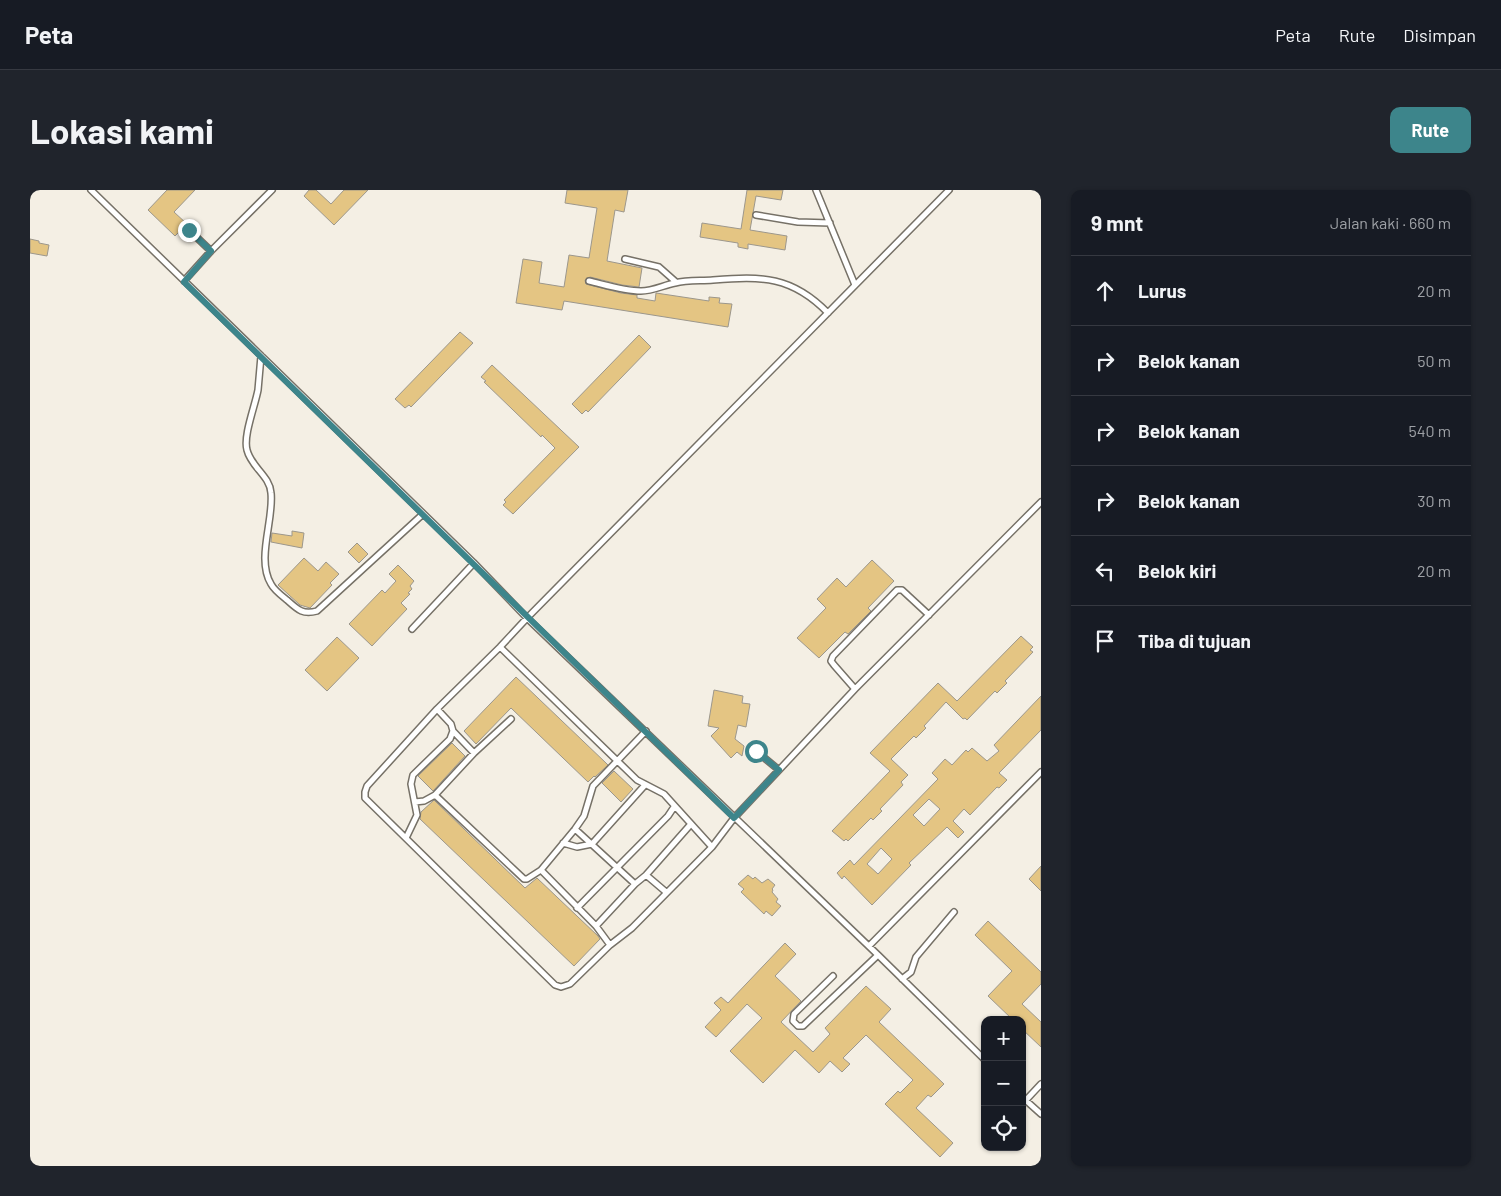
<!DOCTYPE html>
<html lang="id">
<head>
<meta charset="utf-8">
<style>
	body { margin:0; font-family:Barlow,sans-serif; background:#20242c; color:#f1f3f6 }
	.controls { position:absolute; right:15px; bottom:15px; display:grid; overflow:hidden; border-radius:10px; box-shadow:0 1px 4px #0004 }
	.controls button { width:45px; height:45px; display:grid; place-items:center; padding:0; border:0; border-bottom:1px solid #363941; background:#171b24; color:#f1f3f6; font:25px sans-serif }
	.stop { position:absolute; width:15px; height:15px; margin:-11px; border:4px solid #3d858b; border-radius:50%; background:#fff }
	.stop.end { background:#3d858b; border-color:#fff; box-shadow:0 1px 5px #0008 }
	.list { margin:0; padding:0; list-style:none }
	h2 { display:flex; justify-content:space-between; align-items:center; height:65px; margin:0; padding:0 20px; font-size:21px }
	h2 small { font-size:16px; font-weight:400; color:#9ea1a6 }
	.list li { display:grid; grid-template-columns:32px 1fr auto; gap:15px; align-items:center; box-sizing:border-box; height:70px; padding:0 20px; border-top:1px solid #363941 }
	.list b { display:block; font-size:19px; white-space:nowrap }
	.list em { font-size:16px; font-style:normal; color:#9ea1a6 }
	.icon { flex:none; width:28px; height:28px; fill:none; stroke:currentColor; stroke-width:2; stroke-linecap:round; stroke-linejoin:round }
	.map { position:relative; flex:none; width:1011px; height:976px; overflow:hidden; border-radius:10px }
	header { display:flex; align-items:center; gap:30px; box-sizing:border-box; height:70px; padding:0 25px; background:#171b24; border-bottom:1px solid #363941 }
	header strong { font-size:24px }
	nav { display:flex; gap:28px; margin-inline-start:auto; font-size:18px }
	.intro { display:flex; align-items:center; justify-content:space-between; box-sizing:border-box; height:120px; padding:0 30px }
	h1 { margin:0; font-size:35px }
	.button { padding:12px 22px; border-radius:10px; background:#3d858b; color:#fff; font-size:18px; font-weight:700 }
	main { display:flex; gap:30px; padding:0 30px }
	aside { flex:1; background:#171b24; border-radius:10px; box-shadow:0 1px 4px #0004 }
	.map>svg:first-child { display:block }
</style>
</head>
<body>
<header>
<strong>Peta</strong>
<nav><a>Peta</a><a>Rute</a><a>Disimpan</a></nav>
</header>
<div class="intro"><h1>Lokasi kami</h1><a class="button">Rute</a></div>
<main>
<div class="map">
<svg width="1011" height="976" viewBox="0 0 1011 976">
	<rect width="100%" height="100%" fill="#f4efe4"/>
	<path fill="#e4c583" stroke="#9c978c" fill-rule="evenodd" d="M137 0H165L144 22 157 34 145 46 118 20Z
		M279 0H286L301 14 314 0H338L304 35 274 6Z
		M537 0H598L594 22 585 20 577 71 612 78 609 97 592 95 560 87 555 90 556 94 591 103 607 105V108L625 111 626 103 679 111V107L690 108 689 113 702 114 698 137 534 111 532 120 486 113 493 69 512 72 509 93 534 97 539 65 559 68 567 18 535 13Z
		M717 0H753L751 10 726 6 720 40 757 46 755 60 718 54V59L708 57V53L670 47 672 33 711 39Z
		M0 49 9 51V53L19 55 17 66 0 63Z
		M430 142 443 153 381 217 379 215 375 218 365 209Z
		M609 145 621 157 558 222 556 220 552 224 542 214Z
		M462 175 549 257 483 324 473 315 476 312 474 310 525 258 512 245 511 247 454 192 456 191 451 187Z
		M262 341 274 343 272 358 241 352 242 343 262 346Z
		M327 353 338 364 329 373 318 362Z
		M274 368 288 381 296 372 309 384 300 393 302 395 280 418 270 415 248 395Z
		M842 370 864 391 838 418 841 421 818 444 815 442 789 468 767 448 796 418 787 409 807 388 816 397Z
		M368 375 384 391 380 396 382 399 378 403 380 404 371 413 377 419 342 456 319 434 352 400 355 403 366 391 359 384Z
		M991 446 1003 457 1000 460 1003 462 975 491 977 493 967 503 965 501 937 530 935 528 933 529 916 512 894 536 896 538 886 548 884 546 861 569 878 585 871 592 873 595 850 619 852 621 843 630 841 628 818 651 816 649 814 651 802 641 860 581 840 563 908 493 927 511Z
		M307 447 329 468 297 501 275 480Z
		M486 487 576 573 578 575 565 587 564 586 558 592 481 518 446 554 434 541Z
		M684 500 713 506 712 513 720 514 716 537 708 535 705 549 714 556 712 566 707 562 701 568 681 546 689 538 678 536Z
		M1011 506V540L969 583 977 590 969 598 967 597 940 625 934 619 923 631 934 642 928 648 917 637 879 673 881 675 842 715 814 686 812 689 807 683 820 670 824 675 908 589 902 583 915 569 922 575 936 560 938 562 942 558 957 571 969 561 964 555ZM899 609 910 619 894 636 883 625ZM851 658 862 669 848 684 837 674Z
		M422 553 435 566 403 601 388 586Z
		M584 581 603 599 591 612 572 593Z
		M404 610 495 698 507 688 568 746 570 749 544 776 390 629 391 622Z
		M1011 676V701L999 689Z
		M718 685 723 689 725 687 732 693 738 689 745 695 742 699 743 700 742 702 748 709 746 712 751 716 742 726 736 721 734 724 711 702 714 699 708 694Z
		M958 731 1011 782V794L992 814 1011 832V857L992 839V830H983L958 806 982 781 945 745Z
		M755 753 766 764 745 786 771 811 751 832 783 862 800 844 795 838 836 796 861 819 849 832 914 894 901 907 898 905 886 918 923 953 910 967 855 914 868 901 870 903 883 890 836 845 813 868 820 874 812 882 800 871 789 883 765 860 733 893 700 861 732 828 717 814 686 847 675 837 691 820 684 813 691 807 698 813Z"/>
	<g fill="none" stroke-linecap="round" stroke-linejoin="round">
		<defs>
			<path id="lane" d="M61 0 444 373 497 428 848 765 955 870
				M786 0 825 95
				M919 0 497 428 470 457 407 519 337 596 335 602V608L525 795 531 797 540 794 580 755 602 738 682 657 704 628 825 499 1011 312
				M726 25 768 32 800 33
				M159 40 181 61
				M595 69 629 77 646 92
				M154 91 181 61 242 0
				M559 91C576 95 594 101 611 101 623 101 634 95 645 93 657 90 670 91 683 90 732 86 762 86 798 123
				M231 166C230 177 229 189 228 200 225 216 213 246 217 260 221 277 240 286 241 303 244 330 226 369 241 394 244 400 252 406 257 410 268 420 273 425 287 421L393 324
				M382 439 444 373
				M470 457 607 590 634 604 682 657
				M825 499 804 475 801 471 803 466 867 400H872L899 425
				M423 541 444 563
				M726 561 749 580
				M405 605 494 689H497L511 680
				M385 612 394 611 405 605 444 563 481 529
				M545 639 605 694
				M376 648 387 625 381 594 383 585 420 549 423 541 421 534 407 519
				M533 653 547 657 562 654 615 595
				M616 685 636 702
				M547 718 638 626 644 617
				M566 736 605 694 616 685 661 634
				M580 755 566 736 511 680 545 639 554 626 563 596 616 541
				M839 756 1011 582
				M803 786 764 824 763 831 768 836H773L848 765
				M872 789 881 782 886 767 924 722
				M992 907 1011 924
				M996 910 1011 894"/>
		</defs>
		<use href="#lane" stroke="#767167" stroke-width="8"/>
		<use href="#lane" stroke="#fff" stroke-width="5"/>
	</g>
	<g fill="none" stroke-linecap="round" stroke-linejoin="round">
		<path stroke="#3d858b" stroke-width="6" d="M159 40 181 61 154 92 704 628 749 580 726 561"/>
	</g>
</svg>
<div class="controls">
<button>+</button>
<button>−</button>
<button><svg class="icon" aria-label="locate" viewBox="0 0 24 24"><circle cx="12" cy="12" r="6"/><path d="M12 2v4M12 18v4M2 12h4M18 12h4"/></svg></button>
</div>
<div class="stop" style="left:726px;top:561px"></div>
<div class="stop end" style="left:159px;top:40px"></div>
</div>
<aside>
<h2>9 mnt<small>Jalan kaki · 660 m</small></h2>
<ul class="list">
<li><svg class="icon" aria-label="ahead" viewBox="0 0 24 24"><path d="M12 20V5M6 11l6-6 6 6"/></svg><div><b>Lurus</b></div><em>20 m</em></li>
<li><svg class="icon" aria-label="right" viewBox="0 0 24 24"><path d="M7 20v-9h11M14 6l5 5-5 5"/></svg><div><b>Belok kanan</b></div><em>50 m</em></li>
<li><svg class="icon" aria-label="right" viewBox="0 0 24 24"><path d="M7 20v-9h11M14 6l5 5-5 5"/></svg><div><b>Belok kanan</b></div><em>540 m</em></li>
<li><svg class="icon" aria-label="right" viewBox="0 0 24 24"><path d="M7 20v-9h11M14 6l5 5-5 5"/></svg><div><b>Belok kanan</b></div><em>30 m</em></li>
<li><svg class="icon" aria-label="left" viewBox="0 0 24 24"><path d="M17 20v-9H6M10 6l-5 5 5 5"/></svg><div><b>Belok kiri</b></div><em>20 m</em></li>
<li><svg class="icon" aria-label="arrive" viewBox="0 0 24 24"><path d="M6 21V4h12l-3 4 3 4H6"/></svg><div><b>Tiba di tujuan</b></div></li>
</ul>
</aside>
</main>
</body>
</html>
